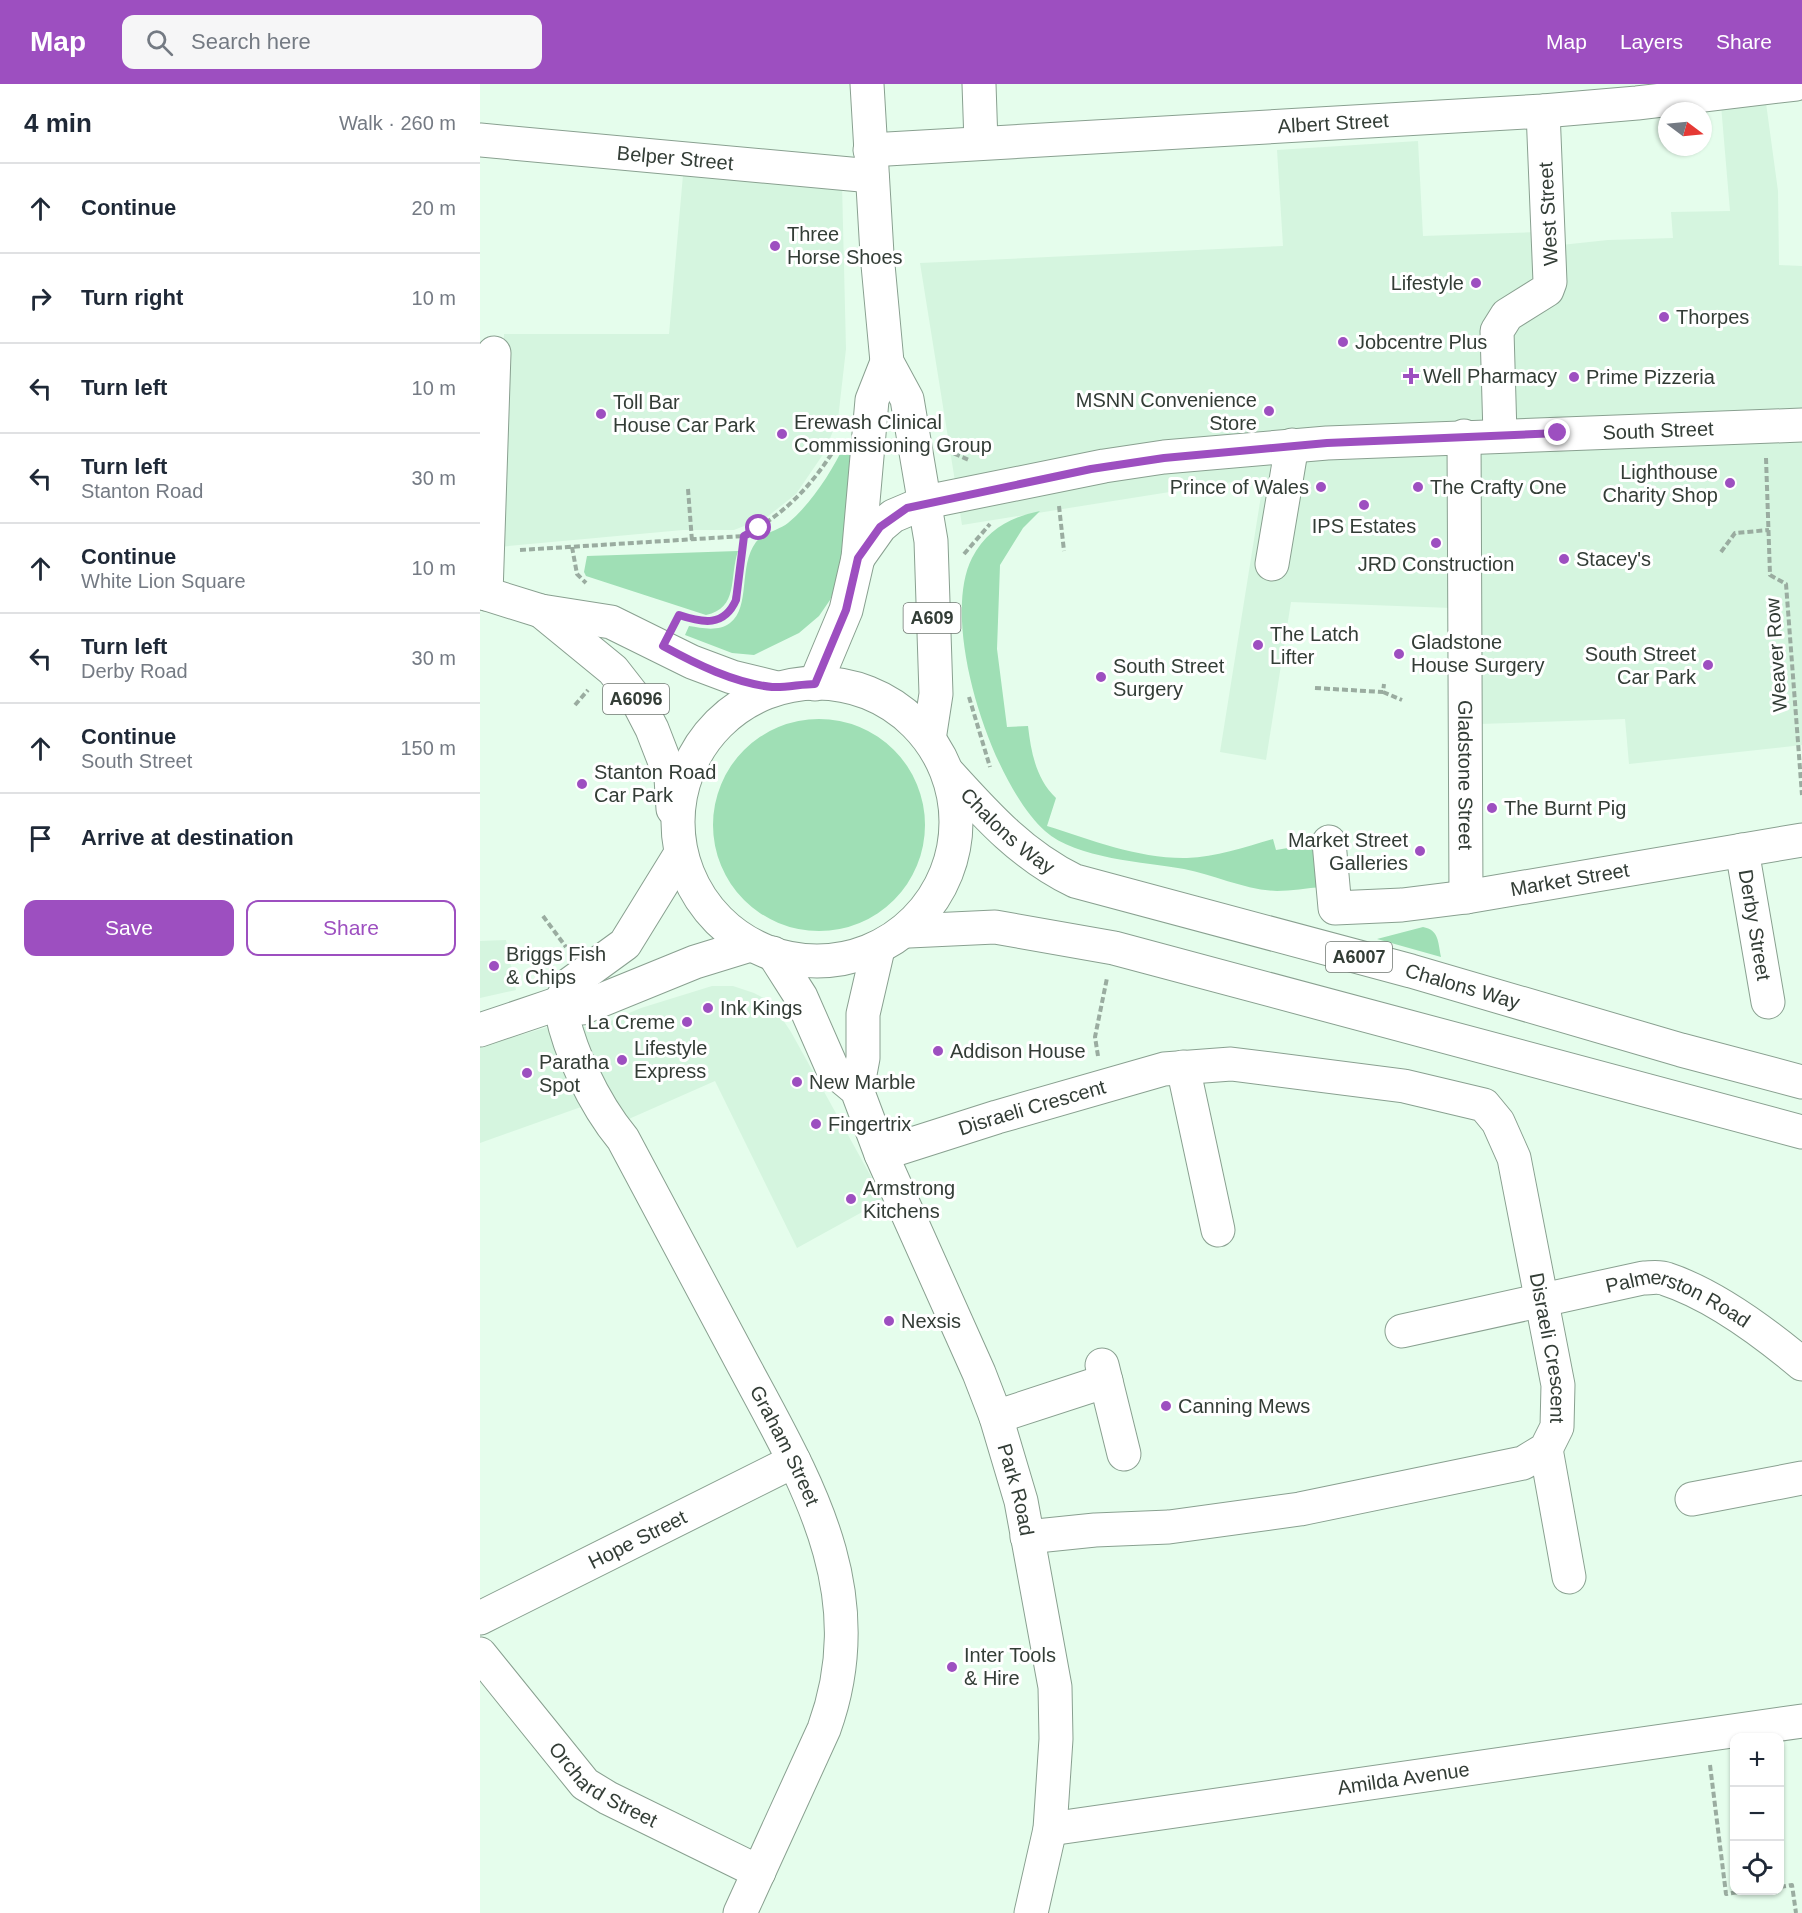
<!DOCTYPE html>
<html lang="en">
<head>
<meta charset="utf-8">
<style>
	body { margin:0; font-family:Arial,sans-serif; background:#f6f6f7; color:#1f2937 }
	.controls { position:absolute; right:18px; bottom:18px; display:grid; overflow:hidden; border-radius:12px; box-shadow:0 2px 4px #0004 }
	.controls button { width:54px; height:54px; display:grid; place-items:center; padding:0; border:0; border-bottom:2px solid #e0e1e3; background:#fff; color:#1f2937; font:30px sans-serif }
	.compass { position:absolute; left:1178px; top:18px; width:54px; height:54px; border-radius:50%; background:#fff; box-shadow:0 2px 4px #0004; rotate:106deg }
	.stop { position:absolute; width:18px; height:18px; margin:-14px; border:4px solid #9d4fc0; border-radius:50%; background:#fff }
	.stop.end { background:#9d4fc0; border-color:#fff; box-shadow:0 2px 6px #0008 }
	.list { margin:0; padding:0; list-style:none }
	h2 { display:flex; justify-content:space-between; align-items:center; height:78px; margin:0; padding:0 24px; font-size:26px }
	h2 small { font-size:20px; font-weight:400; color:#747a83 }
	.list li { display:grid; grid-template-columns:39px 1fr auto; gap:18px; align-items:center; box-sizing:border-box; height:90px; padding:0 24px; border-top:2px solid #e0e1e3 }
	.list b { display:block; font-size:22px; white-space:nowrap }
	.list p { margin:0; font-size:20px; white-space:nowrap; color:#747a83 }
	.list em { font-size:20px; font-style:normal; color:#747a83 }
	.actions { display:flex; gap:12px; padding:18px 24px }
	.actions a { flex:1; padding:14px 0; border:2px solid #9d4fc0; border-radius:12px; text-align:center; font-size:21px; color:#9d4fc0 }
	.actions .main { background:#9d4fc0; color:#fff }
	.icon { flex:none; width:33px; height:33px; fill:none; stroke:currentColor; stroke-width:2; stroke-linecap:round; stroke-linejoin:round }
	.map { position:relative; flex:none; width:1322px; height:1829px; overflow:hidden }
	header { display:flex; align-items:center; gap:36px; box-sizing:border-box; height:84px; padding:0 30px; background:#9d4fc0; color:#fff }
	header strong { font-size:28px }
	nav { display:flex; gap:33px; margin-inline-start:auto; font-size:21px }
	.search { width:420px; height:54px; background:#f6f6f7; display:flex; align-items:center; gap:15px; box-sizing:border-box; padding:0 21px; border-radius:12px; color:#747a83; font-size:22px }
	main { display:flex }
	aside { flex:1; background:#fff }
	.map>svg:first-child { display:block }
</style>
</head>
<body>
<header>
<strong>Map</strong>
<div class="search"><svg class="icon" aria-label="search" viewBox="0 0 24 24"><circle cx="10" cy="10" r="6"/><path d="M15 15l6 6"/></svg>Search here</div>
<nav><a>Map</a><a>Layers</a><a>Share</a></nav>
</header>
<main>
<aside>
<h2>4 min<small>Walk · 260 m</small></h2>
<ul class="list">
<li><svg class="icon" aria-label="ahead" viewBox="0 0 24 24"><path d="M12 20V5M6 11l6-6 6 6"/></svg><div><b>Continue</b></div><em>20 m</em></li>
<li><svg class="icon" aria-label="right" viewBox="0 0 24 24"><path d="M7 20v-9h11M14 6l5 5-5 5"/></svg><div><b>Turn right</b></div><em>10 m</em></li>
<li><svg class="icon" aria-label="left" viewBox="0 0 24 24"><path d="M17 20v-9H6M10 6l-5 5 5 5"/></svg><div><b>Turn left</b></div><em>10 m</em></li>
<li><svg class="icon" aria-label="left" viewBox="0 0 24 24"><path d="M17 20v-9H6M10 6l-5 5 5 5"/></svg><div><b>Turn left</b><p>Stanton Road</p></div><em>30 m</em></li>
<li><svg class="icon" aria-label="ahead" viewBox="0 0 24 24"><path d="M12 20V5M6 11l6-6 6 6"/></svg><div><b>Continue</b><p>White Lion Square</p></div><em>10 m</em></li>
<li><svg class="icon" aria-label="left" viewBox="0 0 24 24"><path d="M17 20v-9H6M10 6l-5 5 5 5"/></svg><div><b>Turn left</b><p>Derby Road</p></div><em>30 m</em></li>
<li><svg class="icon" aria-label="ahead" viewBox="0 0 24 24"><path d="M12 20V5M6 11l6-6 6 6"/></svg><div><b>Continue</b><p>South Street</p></div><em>150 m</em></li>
<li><svg class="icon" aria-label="arrive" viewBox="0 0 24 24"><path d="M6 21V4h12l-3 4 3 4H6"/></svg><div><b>Arrive at destination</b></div></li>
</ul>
<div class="actions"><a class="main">Save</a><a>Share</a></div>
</aside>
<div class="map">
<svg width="1322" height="1829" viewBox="0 0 1322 1829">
	<rect width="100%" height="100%" fill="#e5fdec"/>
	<path fill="#d5f5df" d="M1286 19 1298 107 1299 181 1322 182V661L1149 680 1145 635 999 640 971 524 811 518 786 676 740 668 784 393 482 441 440 179 803 162 797 66 938 57 943 152 1057 148 1081 161 1128 156 1193 154 1191 128 1250 127 1241 21Z
		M203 91 362 100 366 265 358 335 344 369 316 410 287 433 254 446H203L18 463 24 250H189Z
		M26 856 36 906 0 914V857Z
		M232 902H253L274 909 291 918 311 948 404 1116 317 1164 235 997 117 1049 101 1023 0 1059V963L78 940 114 944 161 924Z"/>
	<path fill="#9fdfb5" d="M378 359 361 489 350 516 339 532 319 549 274 571 252 569 205 551 209 542C222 544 238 548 250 539 271 523 258 482 276 458 283 449 299 446 308 439 332 419 352 387 365 360Z
		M560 427 543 444 520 481 517 565 527 643 548 642C551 668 556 695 576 714L567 742C612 756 659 775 707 774 736 773 765 763 793 755L796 766 837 759 842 803C827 804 811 807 797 807 765 806 735 791 704 785 665 778 596 775 565 747 512 700 459 539 492 474 507 445 531 433 560 427Z
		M258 467C249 494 259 524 226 531L106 492 104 488 107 472Z
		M233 741a106 106 0 1 1 212 0a106 106 0 1 1-212 0Z
		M943 843C959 846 958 858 961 873L897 855Z"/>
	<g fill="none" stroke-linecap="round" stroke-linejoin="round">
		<defs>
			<g id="minor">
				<path d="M499 0 501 59"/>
				<path id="s1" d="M0 56 392 92"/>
				<path id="s2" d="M390 66 1063 27 1157 19 1316 0"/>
				<path d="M1020 351 1017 247 1027 231 1067 206 1070 198 1063 27"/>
				<path id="s3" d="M984 352 986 813"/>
				<path id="s4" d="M378 474 400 443 413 432 446 418 624 382 684 373 847 359 1322 341"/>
				<path d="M792 480 812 361"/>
				<path d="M6 510 14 269"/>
				<path id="s5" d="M849 758 855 824 922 821 986 813 1322 756"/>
				<path id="s6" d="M1262 766 1288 918"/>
				<path id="s7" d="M293 869 321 913 353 986 377 1006 401 1070 499 1289 516 1333 541 1417 575 1603 576 1655 570 1745 551 1829"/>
				<path id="s8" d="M80 919C87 964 114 1020 143 1055 181 1125 218 1196 256 1267 321 1390 396 1502 344 1645L260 1829"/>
				<path d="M703 983 738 1146"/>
				<path d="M377 1006 383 974V930L398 865"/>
				<path id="s9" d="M401 1070 517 1033 684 985 751 980 924 1002 1004 1021 1018 1038 1034 1074 1078 1301 1077 1343 1066 1365 1043 1379 820 1425 689 1443 615 1446 547 1453"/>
				<path id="s10" d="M922 1247 1163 1194C1170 1194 1179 1192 1186 1195 1232 1210 1285 1249 1322 1280"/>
				<path d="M622 1281 644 1370"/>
				<path d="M516 1333 626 1297"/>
				<path d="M1066 1365 1089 1493"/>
				<path d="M1212 1415 1322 1394"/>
				<path id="s11" d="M0 1534 314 1377"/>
				<path id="s12" d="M0 1570 105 1700 128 1714 279 1788"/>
				<path id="s13" d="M570 1745 1322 1637"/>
			</g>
			<g id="major">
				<path d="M387 0 397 170 407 278 427 315 451 457 456 610 450 649"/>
				<path d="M0 508 61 527 131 538 212 578 252 593 293 603"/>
				<path d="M61 527 133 586 158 618 172 645 191 694 193 725"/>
				<circle cx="337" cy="738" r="139"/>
				<path d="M335 600 366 526 378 474 392 316 407 278"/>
				<path id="s14" d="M469 690C507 732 543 772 595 797L931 887 1201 966 1322 998"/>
				<path d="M429 847 515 843 634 864 1322 1048"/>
				<path d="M80 919 90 900 145 860 198 774"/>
				<path d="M0 946 80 919 102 924 215 878 267 862"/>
			</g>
		</defs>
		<use href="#minor" stroke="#89a090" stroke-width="35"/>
		<use href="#major" stroke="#89a090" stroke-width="35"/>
		<path stroke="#9aaca0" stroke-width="4" stroke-dasharray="6 3" stroke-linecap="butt" d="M468 363 475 370 489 376
			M1286 374 1290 491 1306 500 1322 711
			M208 405 212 457
			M579 422 584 467
			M92 463 97 490 106 499
			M40 466 264 452
			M1241 468 1255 449 1289 446
			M484 470 510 440
			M196 535 199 531C236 544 252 541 257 499 259 483 263 468 264 452 303 431 330 404 354 366
			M835 604 903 608 904 600
			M903 608 922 616
			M489 613 510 683
			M95 621 108 606
			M63 832 86 863
			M618 972 615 953 627 894
			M1230 1681 1246 1810 1271 1806
			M1300 1803 1312 1801 1316 1829"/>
		<use href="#minor" stroke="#fff" stroke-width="33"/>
		<use href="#major" stroke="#fff" stroke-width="33"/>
	</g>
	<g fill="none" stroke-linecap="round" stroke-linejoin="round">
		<path stroke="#9d4fc0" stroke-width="8" d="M279 444 264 452 256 516C244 543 223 539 199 531L183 562C216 580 254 599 292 603 306 604 321 600 335 600L366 526 378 474 400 443 427 424 611 385 684 374 847 359 1078 349"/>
	</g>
	<g fill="#9d4fc0" stroke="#fff" stroke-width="2">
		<circle cx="295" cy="162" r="6"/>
		<circle cx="996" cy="199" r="6"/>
		<circle cx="1184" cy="233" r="6"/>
		<circle cx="863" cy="258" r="6"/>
		<path d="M928 283h6v6h6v6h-6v6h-6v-6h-6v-6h6z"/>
		<circle cx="1094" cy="293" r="6"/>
		<circle cx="789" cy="327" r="6"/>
		<circle cx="121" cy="330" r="6"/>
		<circle cx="302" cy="350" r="6"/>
		<circle cx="1250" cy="399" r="6"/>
		<circle cx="841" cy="403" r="6"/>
		<circle cx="938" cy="403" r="6"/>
		<circle cx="884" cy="421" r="6"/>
		<circle cx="956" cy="459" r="6"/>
		<circle cx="1084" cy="475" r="6"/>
		<circle cx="778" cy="561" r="6"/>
		<circle cx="919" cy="570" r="6"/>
		<circle cx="1228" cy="581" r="6"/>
		<circle cx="621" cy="593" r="6"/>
		<circle cx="102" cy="700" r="6"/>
		<circle cx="1012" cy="724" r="6"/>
		<circle cx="940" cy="767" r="6"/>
		<circle cx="14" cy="882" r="6"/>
		<circle cx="228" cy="924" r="6"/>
		<circle cx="207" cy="938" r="6"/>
		<circle cx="458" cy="967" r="6"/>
		<circle cx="142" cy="976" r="6"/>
		<circle cx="47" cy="989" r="6"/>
		<circle cx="317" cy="998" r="6"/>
		<circle cx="336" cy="1040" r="6"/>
		<circle cx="371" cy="1115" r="6"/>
		<circle cx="409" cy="1237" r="6"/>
		<circle cx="686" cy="1322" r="6"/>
		<circle cx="472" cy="1583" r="6"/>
	</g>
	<g text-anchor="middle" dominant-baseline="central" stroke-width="6" stroke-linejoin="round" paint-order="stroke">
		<g fill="#fff" stroke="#707772" stroke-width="1.5">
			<rect x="423.5" y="519" width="57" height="30" rx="4.5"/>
			<rect x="123" y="600" width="66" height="30" rx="4.5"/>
			<rect x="846" y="858" width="66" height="30" rx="4.5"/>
		</g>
		<g font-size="18" font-weight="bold" fill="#333d36">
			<text x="452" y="534">A609</text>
			<text x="156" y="615">A6096</text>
			<text x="879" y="873">A6007</text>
		</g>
		<g font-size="20" fill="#333d36" stroke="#fff">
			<text stroke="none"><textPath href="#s2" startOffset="464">Albert Street</textPath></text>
			<text stroke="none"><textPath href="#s1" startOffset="196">Belper Street</textPath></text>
			<text transform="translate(1068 130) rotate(-93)">West Street</text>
			<text stroke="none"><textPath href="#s4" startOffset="828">South Street</textPath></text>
			<text transform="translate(1296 571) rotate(-94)">Weaver Row</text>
			<text stroke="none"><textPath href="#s3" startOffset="339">Gladstone Street</textPath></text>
			<text stroke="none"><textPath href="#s14" startOffset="82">Chalons Way</textPath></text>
			<text stroke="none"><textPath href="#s5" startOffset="303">Market Street</textPath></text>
			<text stroke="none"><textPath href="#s6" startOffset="76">Derby Street</textPath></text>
			<text stroke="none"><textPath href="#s14" startOffset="568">Chalons Way</textPath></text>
			<text stroke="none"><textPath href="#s9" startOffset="158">Disraeli Crescent</textPath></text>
			<text stroke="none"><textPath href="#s10" startOffset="286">Palmerston Road</textPath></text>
			<text stroke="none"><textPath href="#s9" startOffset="874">Disraeli Crescent</textPath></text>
			<text stroke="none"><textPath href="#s8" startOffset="498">Graham Street</textPath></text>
			<text stroke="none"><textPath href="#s7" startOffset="594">Park Road</textPath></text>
			<text stroke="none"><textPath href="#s11" startOffset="176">Hope Street</textPath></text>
			<text stroke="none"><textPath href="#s13" startOffset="357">Amilda Avenue</textPath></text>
			<text stroke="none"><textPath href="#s12" startOffset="182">Orchard Street</textPath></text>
		</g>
		<g font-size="20" fill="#333d36" stroke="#fff" text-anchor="start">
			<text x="307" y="150">Three<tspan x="307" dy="23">Horse Shoes</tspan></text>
			<text x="984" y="199" text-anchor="end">Lifestyle</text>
			<text x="1196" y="233">Thorpes</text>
			<text x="875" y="258">Jobcentre Plus</text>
			<text x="943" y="292">Well Pharmacy</text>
			<text x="1106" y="293">Prime Pizzeria</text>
			<text x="777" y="316" text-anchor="end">MSNN Convenience<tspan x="777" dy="23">Store</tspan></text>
			<text x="133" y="318">Toll Bar<tspan x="133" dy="23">House Car Park</tspan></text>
			<text x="314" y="338">Erewash Clinical<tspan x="314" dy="23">Commissioning Group</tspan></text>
			<text x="1238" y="388" text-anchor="end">Lighthouse<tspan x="1238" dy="23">Charity Shop</tspan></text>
			<text x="829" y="403" text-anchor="end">Prince of Wales</text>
			<text x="950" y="403">The Crafty One</text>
			<text x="884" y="442" text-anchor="middle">IPS Estates</text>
			<text x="1096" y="475">Stacey's</text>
			<text x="956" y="480" text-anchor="middle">JRD Construction</text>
			<text x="790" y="550">The Latch<tspan x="790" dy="23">Lifter</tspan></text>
			<text x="931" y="558">Gladstone<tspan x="931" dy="23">House Surgery</tspan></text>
			<text x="1216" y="570" text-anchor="end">South Street<tspan x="1216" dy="23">Car Park</tspan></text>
			<text x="633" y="582">South Street<tspan x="633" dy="23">Surgery</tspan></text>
			<text x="114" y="688">Stanton Road<tspan x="114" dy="23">Car Park</tspan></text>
			<text x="1024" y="724">The Burnt Pig</text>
			<text x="928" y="756" text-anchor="end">Market Street<tspan x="928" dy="23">Galleries</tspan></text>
			<text x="26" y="870">Briggs Fish<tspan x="26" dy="23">&amp; Chips</tspan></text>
			<text x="240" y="924">Ink Kings</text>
			<text x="195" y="938" text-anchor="end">La Creme</text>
			<text x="154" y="964">Lifestyle<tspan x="154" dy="23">Express</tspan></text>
			<text x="470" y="967">Addison House</text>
			<text x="59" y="978">Paratha<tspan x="59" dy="23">Spot</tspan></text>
			<text x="329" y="998">New Marble</text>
			<text x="348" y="1040">Fingertrix</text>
			<text x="383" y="1104">Armstrong<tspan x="383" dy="23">Kitchens</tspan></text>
			<text x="421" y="1237">Nexsis</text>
			<text x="698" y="1322">Canning Mews</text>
			<text x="484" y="1571">Inter Tools<tspan x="484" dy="23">&amp; Hire</tspan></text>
		</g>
	</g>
</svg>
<div class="controls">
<button>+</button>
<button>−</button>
<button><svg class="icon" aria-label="locate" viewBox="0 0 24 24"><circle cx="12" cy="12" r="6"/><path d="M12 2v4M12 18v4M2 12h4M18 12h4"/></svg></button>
</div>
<svg class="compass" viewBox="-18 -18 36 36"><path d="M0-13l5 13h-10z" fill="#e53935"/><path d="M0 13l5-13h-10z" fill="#747a83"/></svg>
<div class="stop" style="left:279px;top:444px"></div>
<div class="stop end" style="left:1078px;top:349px"></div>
</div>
</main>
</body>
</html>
